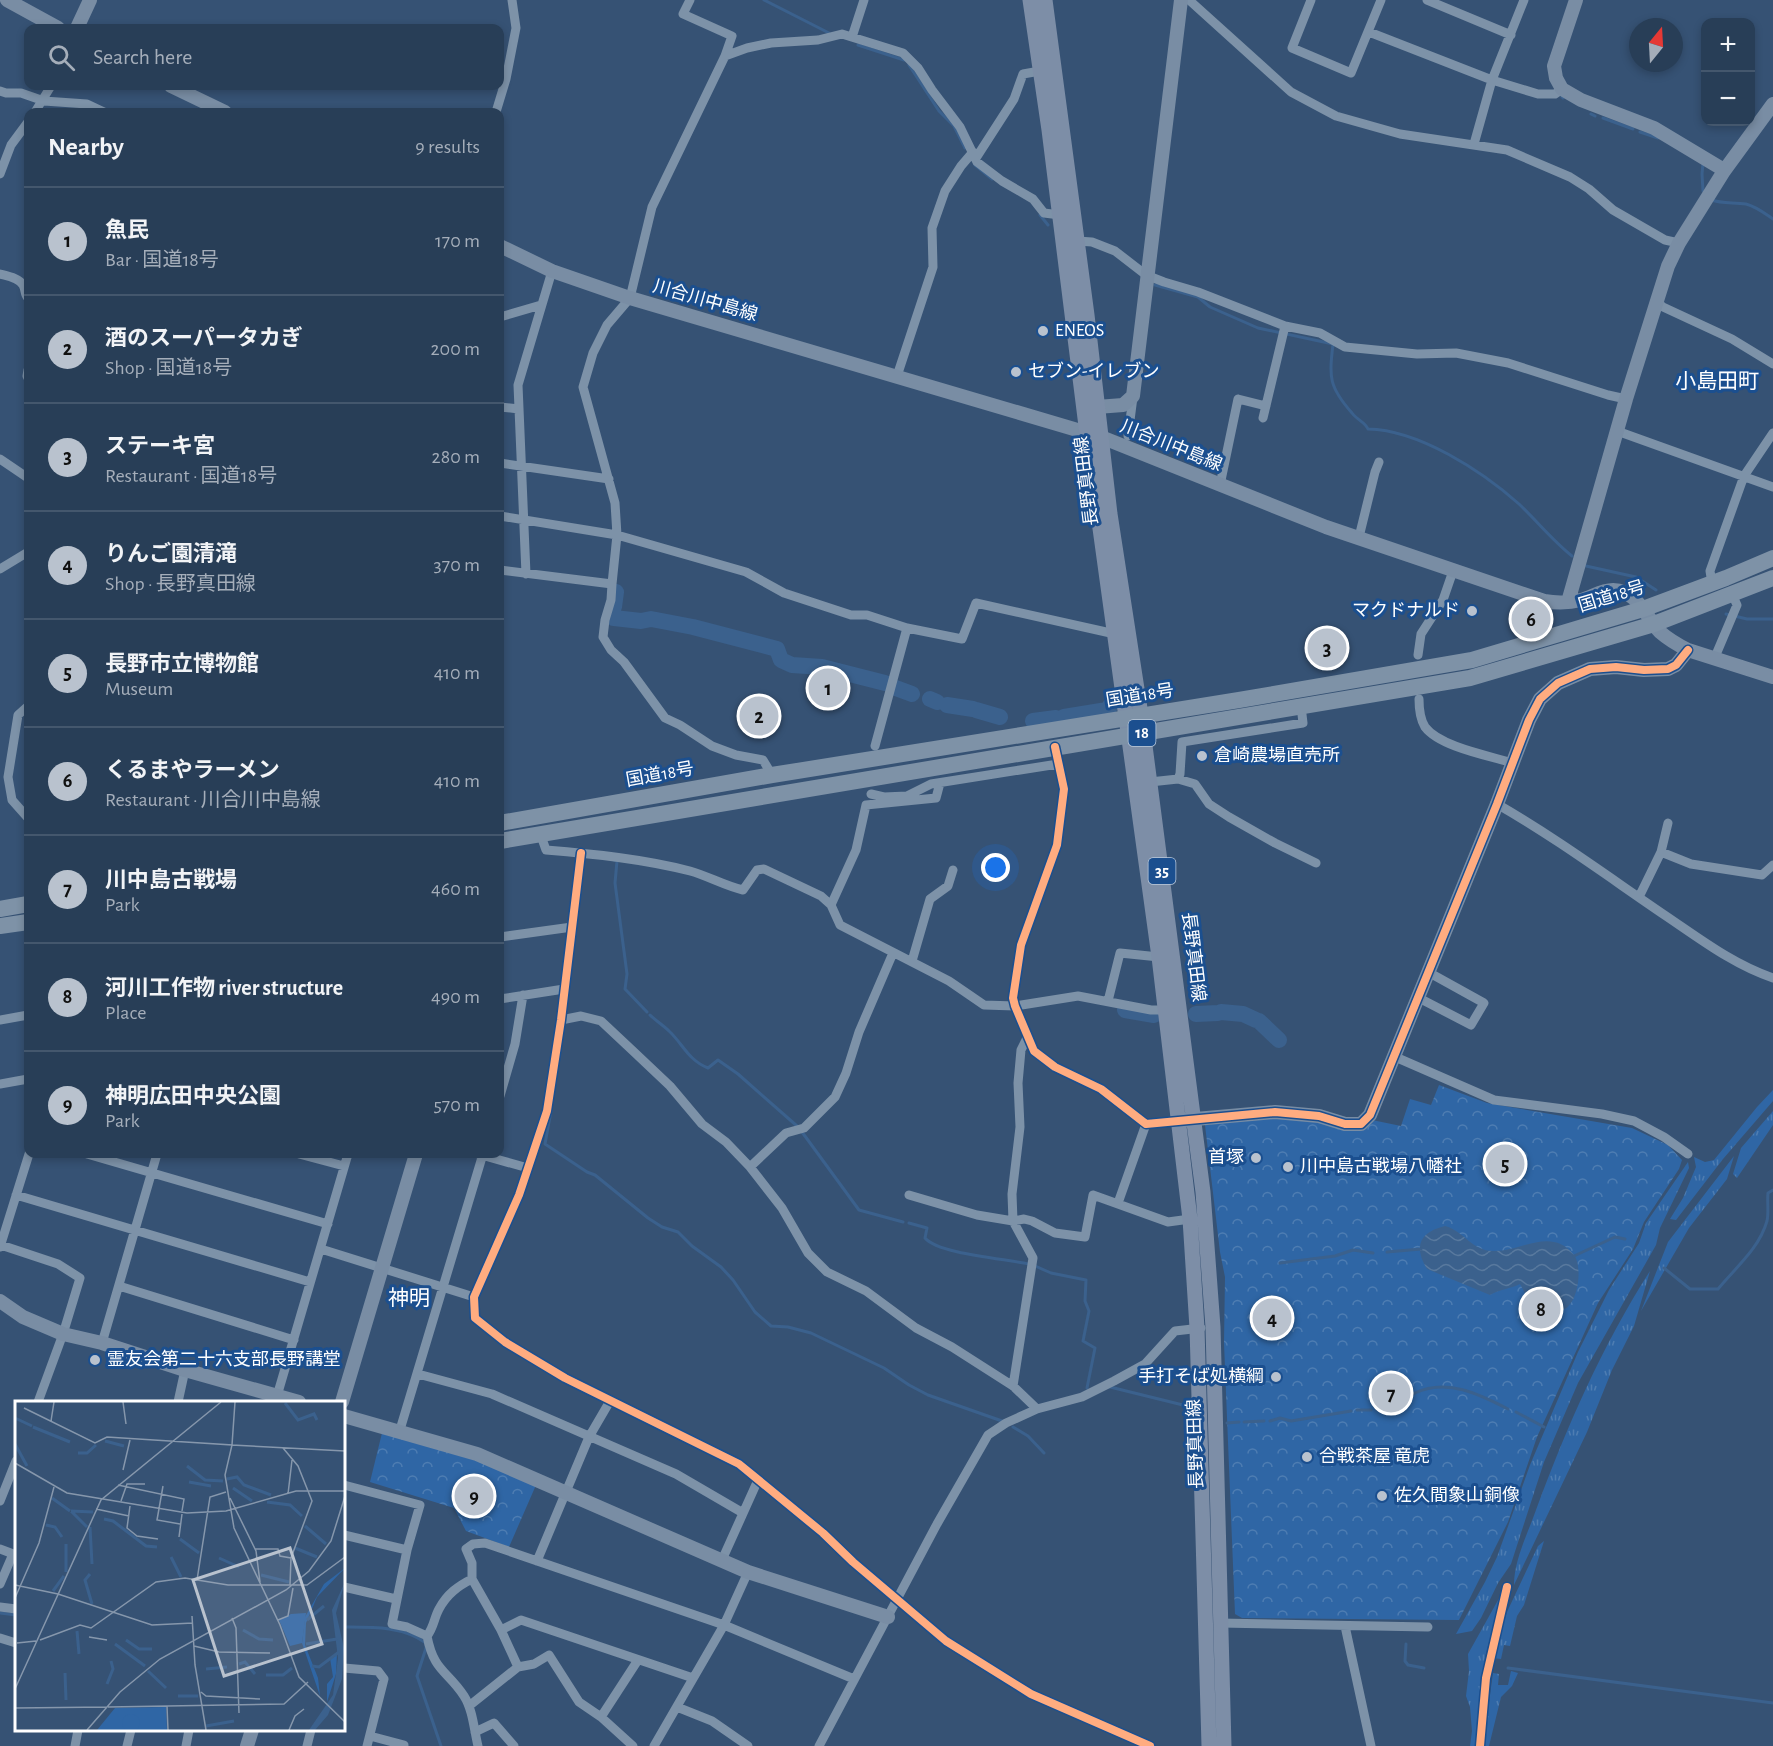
<!DOCTYPE html>
<html lang="en">
<head>
<meta charset="utf-8">
<style>
	body { margin:0; font-family:"Alegreya Sans","Noto Sans JP",sans-serif; background:#344961; color:#f1f3f6 }
	.controls { position:absolute; right:18px; top:18px; display:grid; overflow:hidden; border-radius:12px; box-shadow:0 3px 9px #0003 }
	.controls button { width:54px; height:54px; display:grid; place-items:center; padding:0; border:0; border-bottom:2px solid #44576d; background:#283e57; color:#f1f3f6; font:30px sans-serif }
	.compass { position:absolute; left:1629px; top:18px; width:54px; height:54px; border-radius:50%; background:#283e57; box-shadow:0 3px 9px #0003; rotate:18deg }
	.you { position:absolute; left:996px; top:868px; width:21px; height:21px; margin:-15px; border:4px solid #fff; border-radius:50%; background:#1a73e8; box-shadow:0 0 0 9px #1a73e833 }
	.badge { display:grid; place-items:center; width:39px; height:39px; border-radius:50%; background:#b9c2ce; color:#111; font-size:20px; font-weight:700 }
	.pin { position:absolute; translate:-50% -50%; border:3px solid #fff; box-shadow:0 2px 6px #0006 }
	.list { margin:0; padding:0; list-style:none }
	h2 { display:flex; justify-content:space-between; align-items:center; height:78px; margin:0; padding:0 24px; font-size:26px }
	h2 small { font-size:20px; font-weight:400; color:#a5aeba }
	.list li { display:grid; grid-template-columns:39px 1fr auto; gap:18px; align-items:center; box-sizing:border-box; height:108px; padding:0 24px; border-top:2px solid #44576d }
	.list b { display:block; font-size:22px; white-space:nowrap }
	.list p { margin:0; font-size:20px; white-space:nowrap; color:#a5aeba }
	.list em { font-size:20px; font-style:normal; color:#a5aeba }
	.icon { flex:none; width:33px; height:33px; fill:none; stroke:currentColor; stroke-width:2; stroke-linecap:round; stroke-linejoin:round }
	.map { position:relative; flex:none; width:1773px; height:1746px; overflow:hidden }
	.search { position:absolute; background:#283e57; box-shadow:0 3px 9px #0003; left:24px; top:24px; width:480px; height:66px; display:flex; align-items:center; gap:15px; box-sizing:border-box; padding:0 21px; border-radius:12px; color:#a5aeba; font-size:22px }
	.panel { position:absolute; background:#283e57; box-shadow:0 3px 9px #0003; left:24px; top:108px; width:480px; height:1050px; border-radius:12px }
	.map>svg:first-child { display:block }
</style>
</head>
<body>
<div class="map">
<svg width="1773" height="1746" viewBox="0 0 1773 1746">
	<defs>
		<pattern id="grass-tufts" width="24" height="20" patternUnits="userSpaceOnUse" patternTransform="scale(1.5)"><rect width="24" height="20" fill="#2f66a5"/><path d="M3 7l-1-3M5 7V3M7 7l1-3M15 17l-1-3M17 17v-4M19 17l1-3" fill="none" stroke="#4e7db2"/></pattern>
		<pattern id="park-crowns" width="20" height="18" patternUnits="userSpaceOnUse" patternTransform="scale(1.5)"><rect width="20" height="18" fill="#2f66a5"/><path d="M2 6a3 3 0 1 1 6 0M12 15a3 3 0 1 1 6 0" fill="none" stroke="#4e7db2"/></pattern>
		<pattern id="water-waves" width="16" height="10" patternUnits="userSpaceOnUse" patternTransform="scale(1.5)"><rect width="16" height="10" fill="#3b618d"/><path d="M0 5q4-4 8 0t8 0" fill="none" stroke="#58799e"/></pattern>
	</defs>
	<rect width="100%" height="100%" fill="#365274"/>
	<path fill="url(#grass-tufts)" d="M1773 1090V1101L1723 1159 1676 1220 1670 1219 1683 1198 1696 1167 1694 1157 1705 1162 1714 1160 1757 1107Z
		M1773 1111V1125L1737 1178 1733 1174 1741 1148Z
		M1734 1156 1727 1179 1689 1228 1641 1311 1668 1242Z
		M1688 1162 1689 1168 1660 1228 1656 1245 1578 1383 1544 1462 1511 1564 1498 1583 1481 1618 1472 1631 1456 1634 1485 1582 1497 1557 1530 1465 1578 1352 1609 1290 1639 1243 1646 1223Z
		M1650 1271 1634 1326 1612 1370 1587 1432 1514 1585C1514 1560 1528 1533 1536 1510 1567 1426 1602 1346 1650 1271Z
		M1544 1541 1524 1605 1517 1616 1510 1646 1504 1645 1501 1659 1493 1658 1507 1612 1538 1546Z
		M1502 1593 1485 1657 1477 1746H1470L1472 1731 1470 1707 1466 1696 1469 1671 1468 1654Z
		M1511 1671 1518 1673 1512 1686 1501 1697 1489 1746H1483L1493 1673 1499 1674 1498 1685H1508Z"/>
	<path fill="url(#park-crowns)" d="M1439 1085 1487 1103 1632 1128 1668 1145 1682 1160 1679 1169 1644 1222 1633 1249 1598 1303 1537 1437 1508 1522 1459 1620 1242 1618 1235 1614 1224 1343 1225 1277 1220 1252 1205 1125C1231 1122 1259 1115 1284 1116 1309 1118 1332 1127 1357 1131L1372 1120 1401 1126 1410 1099 1431 1105Z
		M382 1433 483 1460 536 1485 509 1547 466 1531 454 1508 370 1482Z"/>
	<path fill="url(#water-waves)" d="M1445 1226C1464 1231 1472 1251 1493 1251 1521 1252 1551 1226 1574 1255 1583 1267 1578 1302 1565 1309 1556 1314 1529 1310 1522 1304L1528 1299 1520 1284C1510 1289 1500 1289 1490 1295L1427 1269C1413 1246 1420 1232 1445 1226Z"/>
	<g fill="none" stroke-linecap="round" stroke-linejoin="round">
		<path stroke="#3b618d" stroke-width="3" d="M764 0 829 33
			M858 45 904 60
			M909 65 939 111 954 126 965 148
			M1562 97 1563 98
			M1591 114 1595 116
			M1603 118 1633 129
			M1640 132 1658 138
			M975 165 992 179
			M1703 191 1702 174 1703 163
			M1711 200C1723 204 1734 202 1746 204 1757 207 1764 213 1773 219
			M1040 215 1048 225
			M1155 285 1198 297 1210 307 1258 328 1333 344C1329 378 1329 387 1352 413 1357 420 1365 422 1368 429 1419 430 1482 471 1519 504 1537 521 1552 540 1572 556
			M1586 566 1636 577 1656 590
			M1726 614 1747 619H1773
			M614 860 617 861 615 883 627 974 625 989 647 1012
			M650 1015C656 1021 663 1025 669 1031 683 1044 688 1060 708 1068L718 1060 738 1074 797 1126
			M551 1111 545 1144 587 1172 595 1175 648 1218 662 1227 678 1232 692 1246 721 1267 733 1280 755 1312 771 1326 788 1327 811 1333 884 1368 909 1385 928 1395 1002 1421
			M802 1132 859 1210 903 1222
			M909 1223 927 1228 925 1238C938 1254 1007 1259 1029 1264
			M1387 1252 1421 1249
			M1574 1256 1615 1237 1625 1239
			M1280 1263 1335 1256 1353 1250 1373 1253
			M1033 1265 1051 1273 1086 1280 1085 1301 1089 1311 1083 1341 1095 1348 1087 1388
			M1664 1268 1690 1289H1718C1735 1268 1759 1249 1767 1221 1769 1212 1767 1202 1768 1193L1773 1190
			M1110 1387 1187 1406
			M1377 1409C1392 1407 1401 1399 1415 1393 1447 1378 1479 1394 1508 1409
			M1357 1410H1371
			M1516 1412 1544 1427
			M1270 1421 1280 1418 1291 1421 1351 1411
			M1244 1422 1264 1421
			M1227 1423 1239 1422
			M1013 1427 1028 1436 1044 1453
			M0 1613 16 1615
			M344 1627C372 1627 403 1626 426 1643V1648L417 1676 441 1746
			M1406 1644 1405 1661 1408 1665 1424 1668
			M1508 1668 1773 1703"/>
		<path stroke="#3b618d" stroke-width="16" d="M614 607 616 592
			M613 611 614 618 641 621 651 619 693 627 777 649 781 660 792 665 822 667 885 683
			M893 687 912 694
			M930 699 937 702
			M947 705 973 709
			M976 710 1000 717
			M1064 717 1107 710 1114 701
			M1033 721 1056 718
			M1125 1010 1154 1015
			M1221 1012 1243 1014 1256 1020
			M1196 1014 1218 1013
			M1259 1021 1279 1040"/>
		<path stroke="#7d92a8" stroke-width="9" d="M690 0 683 14 732 36 725 56
			M1189 0 1291 92 1336 116 1400 134 1507 150 1570 177 1589 189 1613 210 1665 240 1679 243
			M1311 0 1292 48 1351 73 1381 0
			M1427 0 1511 35
			M1369 32 1492 80 1538 94H1555L1562 89
			M852 37 864 0
			M0 91 6 93H21L44 101 87 104 104 112
			M35 112 51 86
			M496 112 506 79 516 28 512 0
			M1474 144 1492 80 1524 0
			M976 158 1014 99 1023 74 1040 71
			M0 174 11 145 28 122
			M1077 241 1092 242 1115 251 1146 275 1164 282 1198 292 1285 326 1320 333 1345 347 1417 354 1456 353 1508 363 1608 395 1626 399
			M0 274C7 276 19 278 23 285 26 290 24 294 28 298
			M1656 302 1663 307 1732 339 1773 364
			M500 317 541 305
			M28 370 27 376 28 378
			M897 376 933 267 932 228 945 191 961 166 973 152
			M500 407 519 409
			M1263 418 1285 326
			M1617 431 1773 487
			M1128 436 1133 397
			M0 459 28 478
			M500 463 609 479
			M1220 485 1238 399 1266 406
			M500 516 617 535 746 572 784 593 851 615H867L907 628 962 639 976 603 1115 634
			M1359 537 1375 472 1379 462
			M0 569 28 552
			M500 570 612 584 617 535 615 503 583 387 593 353 607 325 630 298 652 207 725 56 747 48 771 43 818 40 842 34 903 53 918 68 932 90 960 127 977 162 1002 181 1033 199 1044 213 1060 215
			M526 574 518 385 552 271
			M1712 583 1710 571 1744 476 1773 433
			M612 584 611 600 605 620 603 637 611 650 624 662 665 718 680 725 712 746 736 755 763 760 772 775
			M1418 655 1421 634 1443 600 1453 571
			M1715 657 1737 605 1732 594
			M1419 699C1419 709 1420 719 1425 727 1440 747 1490 756 1513 763
			M28 706 18 715 8 777 12 800 28 818
			M875 746 907 628
			M1055 747 1064 789 1057 845 1021 945 1013 998 1015 1006 1034 1051 1055 1067 1101 1089 1146 1124 1179 1121
			M1178 779 1195 784 1209 804 1229 817 1275 843 1316 863
			M1150 782 1178 779 1180 774 1182 742 1303 723 1301 706
			M871 794 884 797 907 796 931 784 1058 764
			M1497 804C1556 838 1610 878 1666 916 1700 939 1734 965 1773 978
			M540 833 546 850C594 854 643 859 690 871 708 876 725 886 743 890L757 870 764 869 821 896 831 905 840 925 949 981 984 1005 1015 1006 1078 996 1151 1010H1166
			M1661 852 1691 864 1762 875 1773 865
			M581 853 561 1020 547 1111 519 1195 474 1297 475 1318 505 1342 565 1378 739 1464 823 1533 853 1562 946 1641 1031 1694 1150 1746
			M1639 897 1661 852 1668 823
			M831 905 856 850 866 805 936 798 940 783
			M500 937 572 927
			M912 961 930 899 948 886 953 870
			M1417 997 1471 1025 1484 1003 1428 972
			M500 999 564 989
			M1108 1001 1120 953 1159 957
			M0 1020 28 1015
			M561 1020 581 1016 601 1021 633 1051 670 1086 702 1124 726 1142 750 1167 782 1208 808 1253 827 1272 866 1291 916 1328 952 1347 1013 1386 1037 1409
			M1393 1056 1494 1100 1602 1114 1634 1121 1664 1137 1688 1154
			M0 1084 28 1079
			M500 1096 515 1044 523 995
			M87 1154 328 1224
			M299 1154 344 1166
			M478 1154 528 1168
			M750 1167 786 1133 804 1128 835 1097 846 1073 859 1032 893 953
			M16 1195 310 1282
			M909 1195 977 1215 1013 1221 1024 1219 1032 1221 1055 1233 1085 1237 1093 1195 1168 1222 1190 1219
			M1118 1203 1146 1124
			M1 1245 58 1264 80 1278 63 1334 38 1402
			M0 1247 29 1154
			M321 1249 474 1297
			M119 1286 294 1340
			M102 1343 157 1154
			M418 1374 492 1394 676 1474 743 1513
			M1013 1386 1033 1258 1013 1221 1012 1194 1020 1127 1018 1083 1021 1050 1028 1036
			M277 1396 348 1154
			M178 1402 185 1370
			M399 1433 483 1154
			M344 1485 420 1505 407 1550 392 1624 407 1627 427 1636
			M0 1501 16 1461
			M344 1535 407 1550
			M0 1549 16 1555
			M722 1560 758 1480
			M537 1561 589 1437 610 1401
			M472 1579 501 1630 518 1667 534 1664 549 1655 579 1702 601 1717
			M0 1584 13 1554
			M344 1587 396 1599
			M0 1607 16 1609
			M1220 1623 1428 1627
			M1345 1626 1371 1746
			M501 1630 521 1620 693 1678
			M0 1638 16 1643
			M344 1668 378 1671 384 1679 367 1746
			M469 1706 518 1667
			M677 1707 712 1721 748 1746
			M475 1732 494 1723 514 1746
			M370 1736 404 1745
			M75 1746 78 1730
			M127 1746 131 1730
			M186 1746 189 1730
			M307 1746 311 1730
			M478 1746C474 1730 473 1710 464 1696 447 1670 434 1672 427 1636 434 1627 434 1618 439 1609 447 1594 458 1586 472 1579V1563L466 1549 473 1544 485 1543 724 1625 854 1679
			M633 1746 601 1717 638 1660
			M654 1746 724 1625 748 1572
			M819 1746 937 1524 988 1435 1006 1423 1037 1409 1082 1397 1114 1381 1145 1364 1175 1331 1201 1328"/>
		<path stroke="#798da4" stroke-width="14" d="M7 0 58 28
			M1576 0 1554 66 1556 78 1562 89 1581 100 1654 128 1724 170
			M77 28 90 0
			M171 86 225 112
			M500 246 552 271 630 298 1101 437 1326 527 1544 601C1556 603 1569 603 1581 600 1592 597 1601 590 1613 590 1638 591 1645 616 1660 632 1668 639 1678 645 1688 650L1773 677
			M1097 407 1123 405 1133 396 1181 0
			M1568 602 1626 399 1668 266 1679 243 1724 171 1773 104
			M1184 1120 1275 1112 1319 1116 1345 1124H1361L1370 1115 1497 804 1529 720 1540 699 1558 683 1590 669 1616 667 1644 670 1668 669 1676 665 1688 650
			M0 1301 23 1317 63 1334 102 1343 185 1370 299 1402
			M342 1402 416 1154
			M344 1416 477 1454 748 1572 888 1617
			M247 1746 252 1730"/>
		<path stroke="#7d8ea7" stroke-width="15" d="M1030 0 1049 130 1087 434 1159 957 1190 1219 1197 1328 1209 1746
			M1045 0 1087 315 1110 514 1141 715 1203 1192 1213 1327 1224 1746"/>
		<path stroke="#7e92a7" stroke-width="16" d="M500 823 772 775 1239 700 1472 660 1643 609 1726 578 1773 558
			M500 841 1470 678 1654 624 1773 578
			M0 909 28 904
			M0 926 28 922"/>
		<defs>
			<path id="cycleway" d="M1055 747 1064 789 1057 845 1021 945 1013 998 1015 1006 1034 1051 1055 1067 1101 1089 1146 1124 1275 1112 1319 1116 1345 1124H1361L1370 1115 1497 804 1529 720 1540 699 1558 683 1590 669 1616 667 1644 670 1668 669 1676 665 1688 650
				M581 853 561 1020 547 1111 519 1195 474 1297 475 1318 505 1342 565 1378 739 1464 823 1533 853 1562 946 1641 1031 1694 1150 1746
				M1480 1746 1486 1678 1507 1587"/>
		</defs>
		<use href="#cycleway" stroke="#1b4f8f" stroke-width="11"/>
		<use href="#cycleway" stroke="#ffac80" stroke-width="8"/>
	</g>
	<g fill="#b9c2ce" stroke="#1b4f8f" stroke-width="2">
		<circle cx="1043" cy="331" r="6"/>
		<circle cx="1016" cy="372" r="6"/>
		<circle cx="1472" cy="611" r="6"/>
		<circle cx="1202" cy="756" r="6"/>
		<circle cx="1256" cy="1158" r="6"/>
		<circle cx="1288" cy="1167" r="6"/>
		<circle cx="95" cy="1360" r="6"/>
		<circle cx="1276" cy="1377" r="6"/>
		<circle cx="1307" cy="1457" r="6"/>
		<circle cx="1382" cy="1496" r="6"/>
	</g>
	<g text-anchor="middle" dominant-baseline="central" stroke-width="6" stroke-linejoin="round" paint-order="stroke">
		<g fill="#1b4f8f" stroke="#bbcadd" stroke-width="1.5">
			<rect x="1128.5" y="720" width="27" height="26" rx="4.5"/>
			<rect x="1148.5" y="858" width="27" height="26" rx="4.5"/>
		</g>
		<g font-size="16" font-weight="bold" fill="#fff">
			<text x="1142" y="733">18</text>
			<text x="1162" y="871">35</text>
		</g>
		<g font-size="18" fill="#fff" stroke="#1b4f8f">
			<text transform="translate(705 301) rotate(16)">川合川中島線</text>
			<text transform="translate(1171 446) rotate(22)">川合川中島線</text>
			<text transform="translate(1087 481) rotate(-97)">長野真田線</text>
			<text transform="translate(1612 597) rotate(-17)">国道18号</text>
			<text transform="translate(1140 696) rotate(-9)">国道18号</text>
			<text transform="translate(660 775) rotate(-10)">国道18号</text>
			<text transform="translate(1193 957) rotate(83)">長野真田線</text>
			<text transform="translate(1196 1444) rotate(-92)">長野真田線</text>
		</g>
		<g font-size="18" fill="#fff" stroke="#1b4f8f" text-anchor="start">
			<text x="1055" y="331">ENEOS</text>
			<text x="1028" y="372">セブン-イレブン</text>
			<text x="1460" y="611" text-anchor="end">マクドナルド</text>
			<text x="1214" y="756">倉崎農場直売所</text>
			<text x="1244" y="1158" text-anchor="end">首塚</text>
			<text x="1300" y="1167">川中島古戦場八幡社</text>
			<text x="107" y="1360">霊友会第二十六支部長野講堂</text>
			<text x="1264" y="1377" text-anchor="end">手打そば処横綱</text>
			<text x="1319" y="1457">合戦茶屋 竜虎</text>
			<text x="1394" y="1496">佐久間象山銅像</text>
		</g>
		<g font-size="21" fill="#fff" stroke="#1b4f8f">
			<text x="1717" y="381">小島田町</text>
			<text x="409" y="1298">神明</text>
		</g>
	</g>
	<g transform="translate(15 1401)">
		<rect width="330" height="330" fill="#365274"/>
		<path d="M330 167 302 196 291 222 290 244 303 277 305 295 287 242 290 216 309 183ZM322 252 321 273 312 301V283L318 276 315 257Z" fill="#2f66a5"/>
		<path d="M291 212 287 242 275 245 264 219 276 213ZM151 306 152 329H82L100 307Z" fill="#2f66a5"/>
		<path d="M107 322a9 9 0 1 1 18 0a9 9 0 1 1-18 0Z" fill="#2f66a5"/>
		<path d="M330 181 321 212 329 247 327 278 313 314 300 329H294L318 294 323 257 317 209Z" fill="#3b618d"/>
		<path fill="none" stroke="#3b618d" stroke-width="3" d="M270 2 283 19 299 13 302 19M0 17 17 25M18 26 55 41M90 40 109 45M0 43 12 65M63 52H72L81 44M172 65 190 79 208 80M212 78 222 76 229 84 256 94M174 81 196 85M218 87 237 100M37 97 55 110M252 101 275 104 287 115M56 110 78 111M56 110 72 126M89 118 98 120 131 145 142 146M31 124 40 126 47 136M290 125 311 143M75 126 77 163M165 138 184 152M280 147 302 156M156 156 166 176M204 157 224 166M51 171V143M75 173 70 179 77 203M246 174 274 181M38 190 49 175M292 219 309 205M228 229 244 238 258 239M62 230 64 253M111 239 124 248H137M100 243 130 265M291 243 322 238M224 263 230 261 240 273M297 265 304 266 324 251M191 268 212 266M133 270 151 287M50 272 51 299M251 274H268L277 267M92 283 98 268 96 260M163 295H183M191 325 219 320"/>
		<path fill="none" stroke="#8697ac" stroke-width="1.5" d="M108 1 111 23M220 1 217 44 330 50M9 7 80 42 92 36 217 44 210 74 219 127 265 224 284 276 330 321M36 20 39 1M268 47 283 65 297 100 276 157 275 184M0 62 52 92 172 112 211 110 281 90H330M108 69 115 39M103 84 169 98 167 110M148 85 142 119 165 123M273 93 277 59M215 97 241 150 245 181M106 100 112 83H130M115 105 112 127 122 135 143 138M81 108 114 115M164 136 167 113M240 148H263L265 155 276 157M182 179 195 96 211 91M0 184 43 193 137 224 178 222M0 197 24 142 39 86M177 215 180 264 191 329M217 217 221 227 224 312M263 219 273 215 278 187M74 236 92 239M25 239 65 224 76 227 141 181 170 177 213 184H292L330 156M2 242 21 240M179 245 204 251 255 252M0 288 86 99 206 1M186 291 191 295 245 298M152 305 153 329M93 306 269 303 293 281M0 307 92 306M72 329 105 291 145 258 271 189 294 170 316 140 330 95M274 329 280 315 289 308"/>
		<path fill="#b9c2ce" fill-opacity="0.15" stroke="#b9c2ce" stroke-width="3" d="M275 147 307 243 209 275 178 179Z"/>
		<rect width="330" height="330" fill="none" stroke="#fff" stroke-width="3"/>
	</g>
</svg>
<div class="controls">
<button>+</button>
<button>−</button>
</div>
<svg class="compass" viewBox="-18 -18 36 36"><path d="M0-13l5 13h-10z" fill="#e53935"/><path d="M0 13l5-13h-10z" fill="#a5aeba"/></svg>
<div class="you"></div>
<div class="pin badge" style="left:828px;top:688px">1</div>
<div class="pin badge" style="left:759px;top:716px">2</div>
<div class="pin badge" style="left:1327px;top:648px">3</div>
<div class="pin badge" style="left:1272px;top:1318px">4</div>
<div class="pin badge" style="left:1505px;top:1164px">5</div>
<div class="pin badge" style="left:1531px;top:619px">6</div>
<div class="pin badge" style="left:1391px;top:1393px">7</div>
<div class="pin badge" style="left:1541px;top:1309px">8</div>
<div class="pin badge" style="left:474px;top:1496px">9</div>
<div class="search"><svg class="icon" aria-label="search" viewBox="0 0 24 24"><circle cx="10" cy="10" r="6"/><path d="M15 15l6 6"/></svg>Search here</div>
<section class="panel">
<h2>Nearby<small>9 results</small></h2>
<ul class="list">
<li><span class="badge">1</span><div><b>魚民</b><p>Bar · 国道18号</p></div><em>170 m</em></li>
<li><span class="badge">2</span><div><b>酒のスーパータカぎ</b><p>Shop · 国道18号</p></div><em>200 m</em></li>
<li><span class="badge">3</span><div><b>ステーキ宮</b><p>Restaurant · 国道18号</p></div><em>280 m</em></li>
<li><span class="badge">4</span><div><b>りんご園清滝</b><p>Shop · 長野真田線</p></div><em>370 m</em></li>
<li><span class="badge">5</span><div><b>長野市立博物館</b><p>Museum</p></div><em>410 m</em></li>
<li><span class="badge">6</span><div><b>くるまやラーメン</b><p>Restaurant · 川合川中島線</p></div><em>410 m</em></li>
<li><span class="badge">7</span><div><b>川中島古戦場</b><p>Park</p></div><em>460 m</em></li>
<li><span class="badge">8</span><div><b>河川工作物 river structure</b><p>Place</p></div><em>490 m</em></li>
<li><span class="badge">9</span><div><b>神明広田中央公園</b><p>Park</p></div><em>570 m</em></li>
</ul>
</section>
</div>
</body>
</html>
